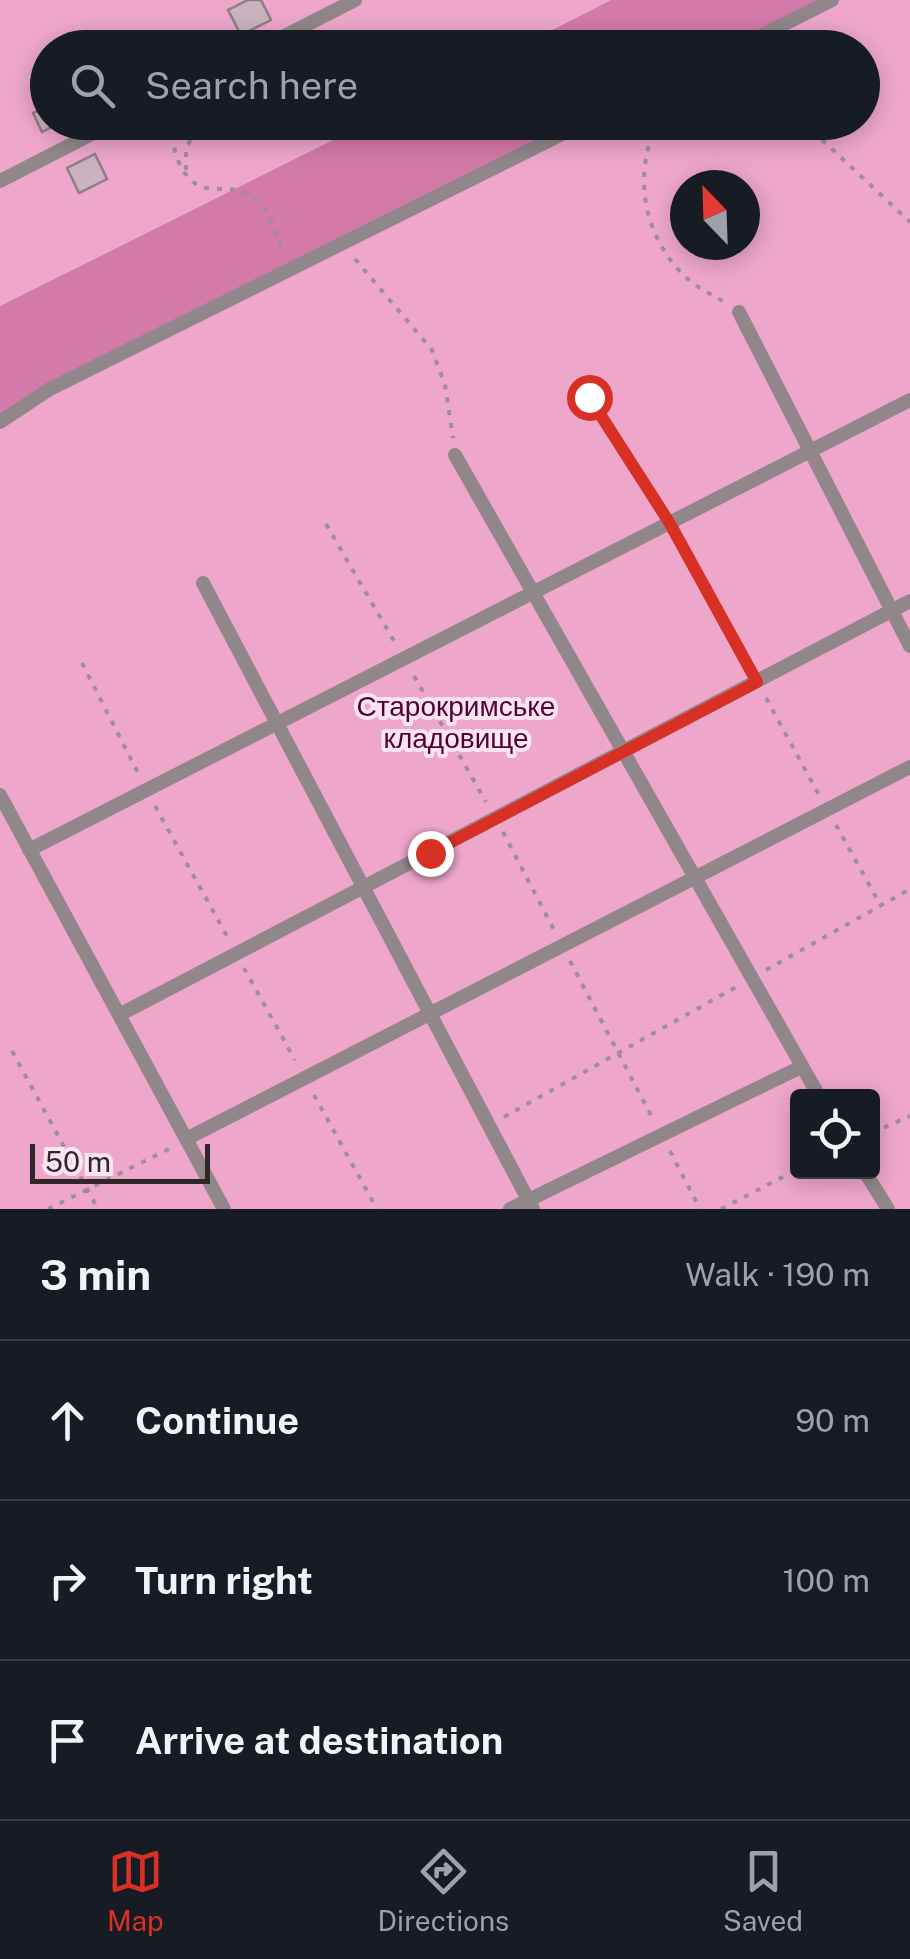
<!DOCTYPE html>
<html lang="en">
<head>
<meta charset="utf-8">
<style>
	body { margin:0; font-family:"Public Sans",sans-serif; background:#242831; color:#f1f3f6 }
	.controls { position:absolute; right:30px; bottom:30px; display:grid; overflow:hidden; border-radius:10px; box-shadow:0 5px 25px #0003 }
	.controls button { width:90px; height:90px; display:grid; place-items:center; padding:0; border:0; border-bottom:2px solid #363941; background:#171b24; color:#f1f3f6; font:50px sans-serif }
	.compass { position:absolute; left:670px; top:170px; width:90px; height:90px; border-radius:50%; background:#171b24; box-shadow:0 5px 25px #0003; rotate:337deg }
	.scale { position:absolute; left:30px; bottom:25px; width:180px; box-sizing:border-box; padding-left:10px; border:5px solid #30272b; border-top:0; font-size:28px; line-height:35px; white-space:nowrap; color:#30272b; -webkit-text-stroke:8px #fce5f0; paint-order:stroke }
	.stop { position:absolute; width:30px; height:30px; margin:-22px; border:8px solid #d93025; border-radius:50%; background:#fff }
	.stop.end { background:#d93025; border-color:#fff; box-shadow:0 2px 10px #0008 }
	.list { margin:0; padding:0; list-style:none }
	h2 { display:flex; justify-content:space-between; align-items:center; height:130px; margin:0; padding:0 40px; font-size:42px }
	h2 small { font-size:32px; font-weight:400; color:#9ea1a6 }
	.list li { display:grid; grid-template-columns:65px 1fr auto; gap:30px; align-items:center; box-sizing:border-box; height:160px; padding:0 40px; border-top:2px solid #363941 }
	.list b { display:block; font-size:38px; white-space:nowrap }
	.list em { font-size:32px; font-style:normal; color:#9ea1a6 }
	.icon { flex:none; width:55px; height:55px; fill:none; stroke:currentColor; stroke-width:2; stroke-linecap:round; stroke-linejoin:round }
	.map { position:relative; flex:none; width:910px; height:1209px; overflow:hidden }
	.search { position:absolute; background:#171b24; box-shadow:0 5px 25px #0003; left:30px; right:30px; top:30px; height:110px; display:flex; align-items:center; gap:25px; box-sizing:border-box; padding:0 35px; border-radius:55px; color:#9ea1a6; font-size:38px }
	.sheet { height:610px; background:#171b24 }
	nav { display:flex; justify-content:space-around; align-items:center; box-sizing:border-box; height:140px; border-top:2px solid #363941; background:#171b24; font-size:28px; color:#9ea1a6 }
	nav a { display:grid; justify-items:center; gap:5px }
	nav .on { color:#d93025 }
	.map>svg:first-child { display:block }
</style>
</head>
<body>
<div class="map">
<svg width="910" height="1209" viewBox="0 0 910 1209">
	<rect width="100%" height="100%" fill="#efd7e2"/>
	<path fill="#eea7cb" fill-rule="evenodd" d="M0 0H611L516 47 48 48V122L367 123 0 306Z
		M832 0H910V1209H0V422L586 123 862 122V48L737 47ZM685 185H745V245H685ZM798 1096H872V1172H798Z"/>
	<path fill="#d47aaa" d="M611 0H832L737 47 516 48Z
		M367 123H586L0 422V306Z"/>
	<path fill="#cab3be" stroke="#927d87" stroke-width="2.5" d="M248 0H261L271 20 241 35 228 10Z
		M48 106V122H61L42 132 33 113Z
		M95 154 107 179 79 193 67 168Z"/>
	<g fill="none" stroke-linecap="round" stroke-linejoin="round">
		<path stroke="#9f8e96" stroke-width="4" stroke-dasharray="5 8" stroke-linecap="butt" d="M173 122C169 145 181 183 206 188 219 190 235 187 246 193 268 205 277 229 282 253
			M658 122C631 176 644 241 690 281 700 289 713 295 724 302
			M803 122 910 222
			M186 170V149L199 122
			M355 259 432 350 445 385 453 438
			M589 397 659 507
			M326 524 394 641
			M679 541 747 664
			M82 663 139 775
			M414 676 486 802
			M766 698 819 795
			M155 806 228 938
			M836 825 881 906
			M503 832 554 930
			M570 961 654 1121
			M244 968 295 1060
			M766 970 910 889
			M12 1051 98 1209
			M314 1095 377 1209
			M504 1117 736 987
			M872 1133 910 1116
			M670 1151 700 1209
			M48 1209 169 1149
			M721 1209 798 1169"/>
		<path stroke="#91878b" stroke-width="14" d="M261 48 355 0
			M737 48 832 0
			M0 181 115 122
			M739 312 910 646
			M0 422 50 389 586 122
			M455 455 819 1096
			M203 583 533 1209
			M0 795 224 1209
			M29 850 910 400
			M119 1015 910 601
			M186 1139 910 767
			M865 1172 888 1209
			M510 1209 801 1067"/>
	</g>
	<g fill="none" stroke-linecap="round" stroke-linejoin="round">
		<path stroke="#d93025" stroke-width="12" d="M430 853 757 682 669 522 589 397"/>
	</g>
	<g text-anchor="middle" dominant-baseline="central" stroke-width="8" stroke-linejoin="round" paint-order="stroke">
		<g font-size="28" fill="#520036" stroke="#fce5f0">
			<text x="456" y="705">Старокримське<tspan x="456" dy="32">кладовище</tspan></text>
		</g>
	</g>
</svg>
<div class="controls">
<button><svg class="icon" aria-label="locate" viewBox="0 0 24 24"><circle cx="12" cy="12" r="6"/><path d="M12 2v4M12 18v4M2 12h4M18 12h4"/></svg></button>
</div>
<svg class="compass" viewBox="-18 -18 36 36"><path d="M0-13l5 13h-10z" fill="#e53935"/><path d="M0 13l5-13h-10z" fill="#9ea1a6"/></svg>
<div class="scale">50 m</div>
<div class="stop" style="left:589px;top:397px"></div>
<div class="stop end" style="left:430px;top:853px"></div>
<div class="search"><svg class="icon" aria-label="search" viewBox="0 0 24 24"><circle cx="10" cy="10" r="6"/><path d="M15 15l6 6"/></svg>Search here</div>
</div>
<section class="sheet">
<h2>3 min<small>Walk · 190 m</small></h2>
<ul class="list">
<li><svg class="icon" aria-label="ahead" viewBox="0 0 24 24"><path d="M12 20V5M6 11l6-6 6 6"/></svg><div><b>Continue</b></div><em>90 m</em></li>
<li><svg class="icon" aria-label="right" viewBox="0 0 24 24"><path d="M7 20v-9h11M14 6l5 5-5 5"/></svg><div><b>Turn right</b></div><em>100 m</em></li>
<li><svg class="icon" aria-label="arrive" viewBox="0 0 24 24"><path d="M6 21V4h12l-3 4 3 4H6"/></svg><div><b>Arrive at destination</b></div></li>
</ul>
</section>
<nav>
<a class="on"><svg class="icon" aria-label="map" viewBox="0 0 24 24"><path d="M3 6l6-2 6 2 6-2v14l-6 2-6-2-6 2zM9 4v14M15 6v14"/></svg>Map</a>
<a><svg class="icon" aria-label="directions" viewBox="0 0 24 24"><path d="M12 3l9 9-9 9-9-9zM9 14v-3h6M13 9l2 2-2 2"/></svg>Directions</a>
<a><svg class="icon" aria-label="saved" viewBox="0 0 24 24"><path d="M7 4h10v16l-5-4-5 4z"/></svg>Saved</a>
</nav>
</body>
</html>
